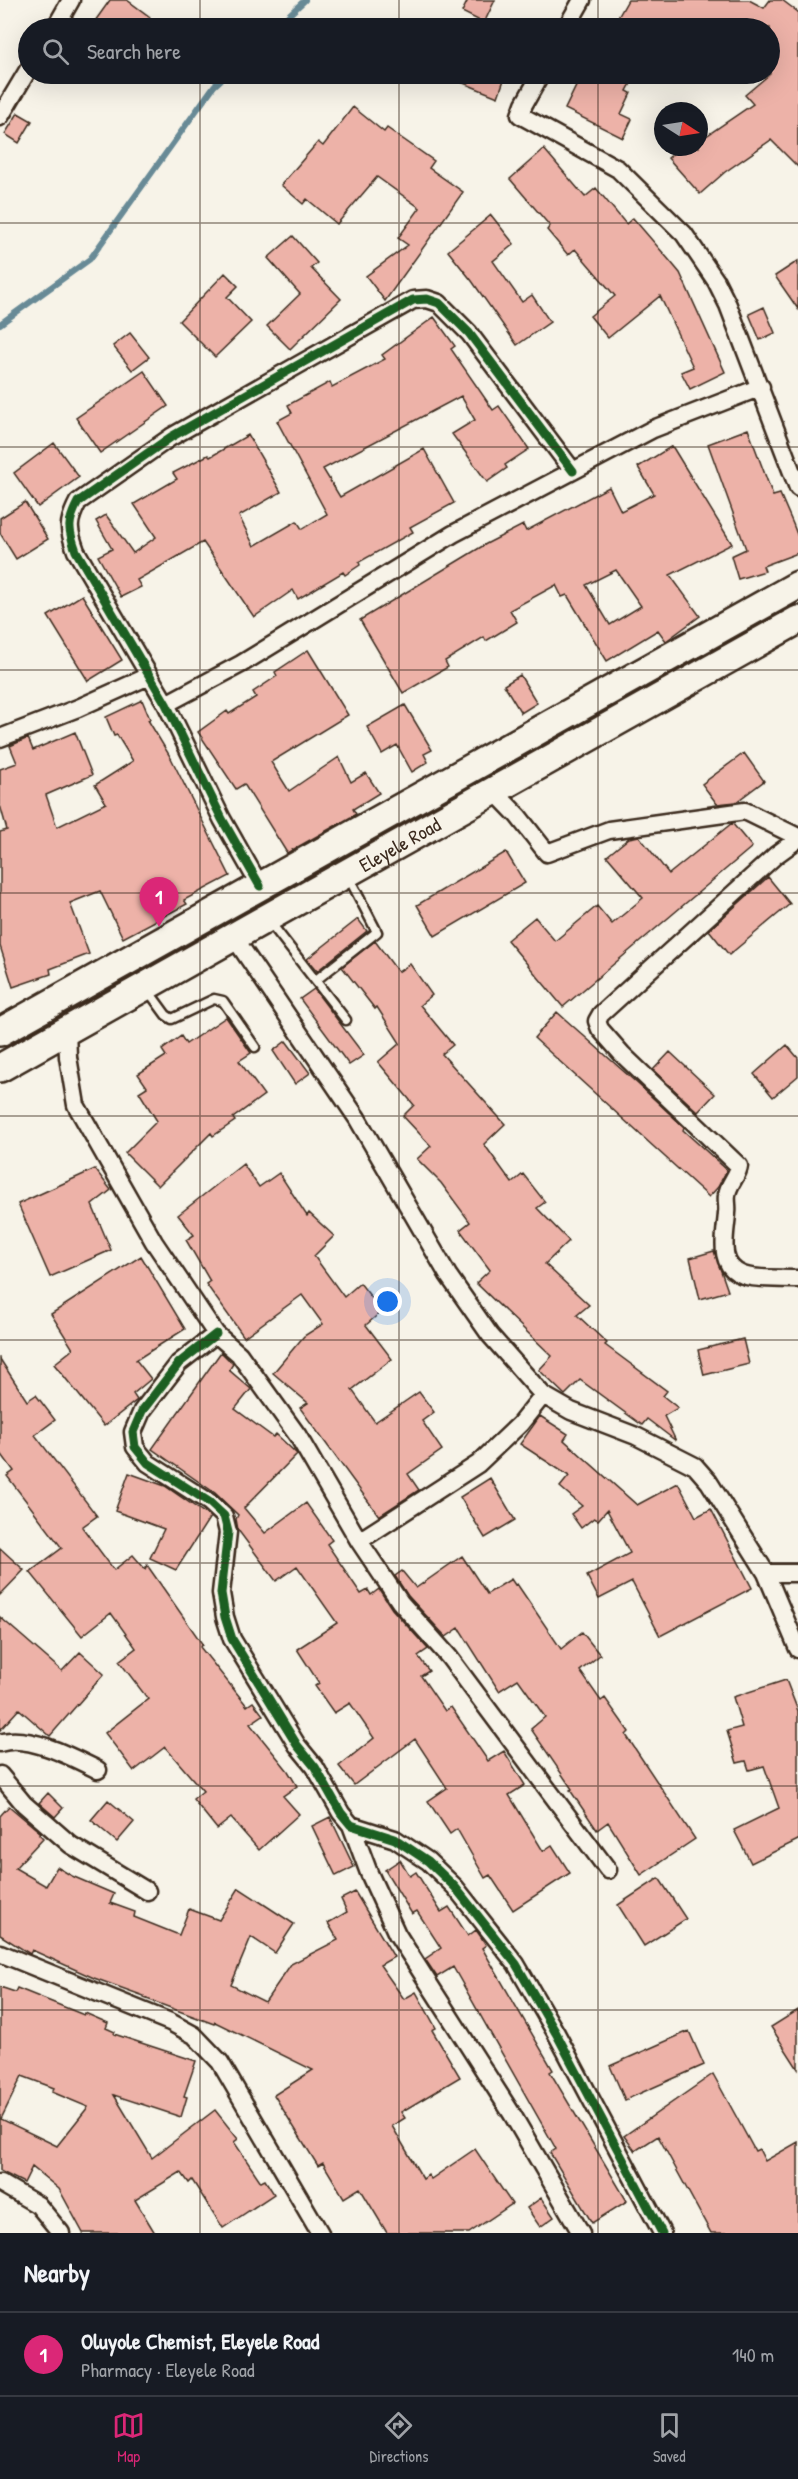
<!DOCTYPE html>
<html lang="en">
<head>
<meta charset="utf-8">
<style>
	body { margin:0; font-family:"Patrick Hand",sans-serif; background:#20242c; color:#f1f3f6 }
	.compass { position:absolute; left:654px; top:102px; width:54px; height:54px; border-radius:50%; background:#171b24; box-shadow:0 6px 24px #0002; rotate:102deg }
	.you { position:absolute; left:388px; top:1302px; width:21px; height:21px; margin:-15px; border:4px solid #fff; border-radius:50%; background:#1a73e8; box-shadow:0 0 0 9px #1a73e833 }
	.badge { display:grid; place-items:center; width:39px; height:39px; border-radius:50%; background:#db2777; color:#fff; font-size:20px; font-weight:700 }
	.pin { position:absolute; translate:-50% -50px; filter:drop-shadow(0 2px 3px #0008) }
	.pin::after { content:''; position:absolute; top:32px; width:21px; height:18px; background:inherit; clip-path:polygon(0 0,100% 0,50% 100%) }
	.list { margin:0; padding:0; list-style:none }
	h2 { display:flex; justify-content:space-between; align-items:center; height:78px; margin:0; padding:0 24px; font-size:26px }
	h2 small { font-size:20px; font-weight:400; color:#9ea1a6 }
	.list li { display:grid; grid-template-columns:39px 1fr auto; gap:18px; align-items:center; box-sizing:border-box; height:84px; padding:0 24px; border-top:2px solid #363941 }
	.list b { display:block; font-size:22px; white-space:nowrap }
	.list p { margin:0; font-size:20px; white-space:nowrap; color:#9ea1a6 }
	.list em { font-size:20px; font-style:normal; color:#9ea1a6 }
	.icon { flex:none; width:33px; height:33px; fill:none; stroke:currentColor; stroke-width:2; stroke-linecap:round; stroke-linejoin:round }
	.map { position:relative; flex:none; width:798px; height:2233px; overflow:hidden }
	.search { position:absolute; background:#171b24; box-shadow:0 6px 24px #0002; left:18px; right:18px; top:18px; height:66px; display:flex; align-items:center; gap:15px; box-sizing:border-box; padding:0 21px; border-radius:33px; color:#9ea1a6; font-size:22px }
	.sheet { height:162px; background:#171b24 }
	nav { display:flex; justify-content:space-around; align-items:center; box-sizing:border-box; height:84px; border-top:2px solid #363941; background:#171b24; font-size:16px; color:#9ea1a6 }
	nav a { display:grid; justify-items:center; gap:3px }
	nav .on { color:#db2777 }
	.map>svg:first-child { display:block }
</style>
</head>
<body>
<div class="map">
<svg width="798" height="2233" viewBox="0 0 798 2233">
	<rect width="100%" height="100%" fill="#f7f3e8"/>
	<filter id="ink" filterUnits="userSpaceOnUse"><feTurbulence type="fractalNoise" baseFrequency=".0167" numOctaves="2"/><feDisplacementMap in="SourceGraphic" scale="12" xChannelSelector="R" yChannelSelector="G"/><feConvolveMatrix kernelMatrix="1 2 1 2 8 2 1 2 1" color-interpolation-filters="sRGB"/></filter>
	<g filter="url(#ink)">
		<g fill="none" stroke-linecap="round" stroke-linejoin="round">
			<path stroke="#678a96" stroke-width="6" d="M275 28 305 0
				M0 324 90 259 214 86 227 74"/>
		</g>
		<path fill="#edb2a8" stroke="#3b2a1e" stroke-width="1.5" fill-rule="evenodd" d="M110 0H127L150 17 142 28H90Z
			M468 0H495L484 23 462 12Z
			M628 0H749L764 8 770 0H782L798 12V167L771 140 725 172 700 194 668 158 681 147H699V141L753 104 745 95 770 74V28H612Z
			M441 74H506L498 97Z
			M582 74H636L627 91 631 93 621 114 632 119 623 138 565 109Z
			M353 107 384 132 387 128 434 161 429 168 463 192 385 301 366 276 408 245 398 238 420 208 377 177 337 224 307 199 303 204 281 185 318 142 323 146Z
			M18 113 32 121 19 143 5 134Z
			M544 149 585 197 596 188 626 224 633 218 670 261 680 273 725 372 690 389 681 372 693 367 660 296 608 338 590 316 615 296 575 249 568 255 547 230 550 226 510 179Z
			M491 215 514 244 493 261 522 302 532 295 550 322 517 345 472 281 448 251Z
			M293 236 317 263 311 268 341 299 290 349 267 326 300 294 268 258Z
			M798 261V309L775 276Z
			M225 273 238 286 227 297 251 322 215 357 179 321Z
			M764 307 775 333 760 340 749 314Z
			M434 317 455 346 451 349 493 410 499 406 529 449 505 465 507 468 487 482 452 434 475 420 461 396 323 469 340 497 424 449 454 503 410 527 413 532 359 562 360 565 345 575 343 572 298 599 293 590 254 617 203 542 137 580 141 587 121 597 98 556 112 549 96 521 106 515 133 553 156 537 134 504 177 479 173 473 208 455 210 457 248 435 281 492 239 516 254 546 297 521 302 529 327 514 277 421 292 413 288 405 330 382 332 387 385 359 382 355Z
			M130 333 149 357 132 370 113 346Z
			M144 371 168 406 100 453 76 418Z
			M748 429 773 496 780 494 793 524 798 537V553L763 566 765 571 738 579 731 556 746 549 708 444Z
			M54 443 79 477 38 507 14 473Z
			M672 446 732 544 670 575 700 616 666 641 658 630 607 661 567 595 562 597 556 585 510 610 517 622 486 641 484 637 445 661 448 667 403 693 360 620 486 544 523 525 526 531 609 487 621 511 654 494 638 467ZM616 570 641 606 610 625 586 585Z
			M25 502 48 539 16 559 0 533V518Z
			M82 595 122 660 88 681 48 616Z
			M308 650 348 715 271 762 289 791 339 757 351 782 366 773 379 793 353 809 356 814 351 817 287 853 244 784 236 789 198 732 227 711 229 714 256 697 253 692 277 676 275 672Z
			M520 675 537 703 521 713 504 685Z
			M142 700 150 719 148 720 171 758 230 876 184 900 187 904 123 938 100 891 70 903 89 954 50 969 51 974 13 987 0 946V832L7 830 0 805V769L17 763 10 746 28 738 33 750 75 732 92 775 46 795 57 827 106 803 95 785 133 761 117 735 114 736 106 717Z
			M405 705 432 750 424 754 428 762 412 772 397 745 382 754 367 727Z
			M744 753 764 781 736 802 717 804 702 784Z
			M732 823 752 847 563 1007 507 940 535 917 555 941 597 906 612 924 643 898 607 856 629 838 639 836 669 874Z
			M506 852 525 883 435 936 417 905Z
			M768 877 790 904 729 955 709 930Z
			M358 919 367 931 317 971 307 959Z
			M375 941 398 972 410 964 432 995 420 1005 453 1045 442 1054 505 1124 484 1144 512 1183 523 1174 545 1202 537 1208 569 1241 545 1264 589 1305 577 1315 607 1343 605 1345 667 1391 663 1396 678 1408 664 1416 676 1441 647 1419 642 1425 580 1380 565 1395 539 1370 552 1356 476 1283 490 1270 460 1230 470 1222 441 1183 417 1159 431 1146 403 1116 414 1105 378 1062 400 1043 377 1007 375 1009 342 967Z
			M314 989 364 1055 349 1065 300 999Z
			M557 1012 639 1085 684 1127 683 1130 727 1170 718 1187 709 1197 534 1038Z
			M226 1017 251 1053 239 1061 264 1095 233 1118 235 1121 213 1136 211 1133 158 1186 125 1153 157 1121 139 1092 147 1087 138 1074 166 1056 162 1050 181 1036 186 1044Z
			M286 1041 310 1073 295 1084 273 1051Z
			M787 1045 798 1058V1076L773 1097 754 1074Z
			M670 1052 715 1094 698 1112 653 1070Z
			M243 1164 259 1187 279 1173 307 1216 309 1213 334 1236 314 1256 344 1297 360 1283 382 1311 366 1325 392 1359 352 1390 375 1422 419 1392 434 1412 422 1421 442 1450 408 1474 419 1490 379 1516 300 1408 308 1403 273 1373 304 1336 323 1324 302 1295 244 1337 206 1284 210 1281 186 1240 194 1235 178 1215Z
			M95 1169 111 1190 92 1205 111 1250 50 1277 18 1204Z
			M714 1251 728 1291 700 1299 690 1258Z
			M141 1256 185 1329 136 1360 151 1379 133 1394 137 1400 104 1426 54 1364 73 1349 51 1314Z
			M743 1339 749 1364 704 1375 698 1350Z
			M221 1352 233 1364 229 1370 251 1389 235 1409 273 1437 276 1434 297 1454 244 1508 265 1533 306 1503 332 1540 327 1544 361 1594 368 1590 371 1595 379 1589 392 1609 428 1649 418 1656 429 1671 421 1676 445 1711 451 1707 488 1761 504 1751 525 1785 509 1795 543 1851 552 1845 570 1873 513 1910 490 1875 485 1878 457 1829 450 1834 428 1801 447 1788 415 1739 354 1785 339 1766 374 1738 350 1703 334 1713 315 1686 319 1683 297 1649 337 1623 297 1566 276 1581 238 1530 236 1519 238 1515 215 1493 152 1449Z
			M0 1359 27 1401 36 1395 55 1420 35 1435 97 1516 82 1527 114 1570 133 1555 145 1569 147 1565 203 1645 200 1647 247 1706 253 1702 263 1715 250 1724 288 1771 297 1786 283 1796 299 1814 259 1850 231 1818 217 1829 193 1799 203 1791 165 1747 134 1771 105 1733 148 1699 119 1661 136 1648 111 1613 82 1636 30 1572 62 1548 7 1476 14 1471 0 1452Z
			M540 1416 568 1434 564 1440 637 1505 678 1483 696 1517 711 1509 752 1588 660 1636 632 1582 599 1599 587 1576 630 1553 607 1510 598 1520 594 1518 581 1528 571 1514 582 1506 560 1487 569 1476 520 1444Z
			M129 1473 165 1486 210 1517 176 1570 150 1558 164 1529 115 1511Z
			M490 1478 515 1520 485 1538 460 1497Z
			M0 1548 24 1570 0 1595Z
			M462 1556 487 1594 511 1579 515 1585 517 1584 561 1649 582 1632 600 1655 580 1671 601 1701 605 1698 629 1732 626 1735 695 1839 641 1875 608 1822 597 1830 570 1790 572 1789 531 1729 545 1717 518 1679 499 1691 459 1628 446 1637 408 1596 395 1576 402 1571 416 1588Z
			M0 1617 62 1671 80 1652 104 1674 50 1736 19 1709 0 1730Z
			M786 1680 798 1711V1840L751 1863 734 1830 779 1808 764 1766 749 1770 746 1761 737 1763 727 1731 742 1727 733 1697Z
			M48 1793 63 1808 55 1817 39 1803Z
			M108 1800 134 1822 117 1842 91 1820Z
			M9 1806 41 1833 39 1834 43 1838 15 1868 46 1886 57 1867 72 1876 114 1894 110 1903 135 1912 134 1917 179 1935 189 1909 219 1920 239 1888 294 1924 275 1953 251 1937 231 1985 265 2002 291 1964 338 1940 328 1923 347 1912 341 1899 355 1892 394 1957 380 1965 404 1999 416 1992 436 2028 432 2030 460 2077 401 2112 405 2118 392 2126 423 2179 428 2175 431 2179 475 2149 512 2204 469 2233H387L360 2188 344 2198 323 2163 318 2166 274 2095 313 2070 215 2022 214 2024 144 1998V1996L94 1978 32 1950 30 1954 0 1935V1816Z
			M330 1817 354 1867 336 1876 312 1826Z
			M400 1860 410 1876 416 1872 441 1912 449 1907 468 1936 476 1930 481 1937 486 1945 482 1948 553 2070 550 2072 627 2201 592 2223 550 2153 556 2149 453 1967 437 1977 425 1959 441 1948 417 1911 412 1914 385 1870Z
			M659 1878 686 1919 644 1946 618 1905Z
			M0 1987 15 1992 17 1988 84 2015 85 2013 108 2023 106 2028 115 2032 114 2034 196 2061 184 2096 187 2097 181 2117 114 2095 152 2158 215 2110 238 2139 234 2142 261 2182 265 2180 274 2194 223 2228 192 2180 189 2183 181 2172 135 2200 155 2233H83L59 2189 32 2167 24 2183 0 2171ZM22 2076 54 2088 52 2092 88 2107 57 2146 1 2119Z
			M798 2010V2069L771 2027Z
			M689 2031 704 2065 625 2100 610 2066Z
			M713 2074 755 2151 759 2149 765 2161 798 2142V2233H711L658 2136 635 2151 624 2136Z
			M541 2198 554 2217 540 2227 527 2208Z"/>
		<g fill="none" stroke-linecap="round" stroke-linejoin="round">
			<defs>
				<path id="service" d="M269 921 346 1020
					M316 980 377 932 348 876
					M147 989 166 1015 172 1019 214 999 223 1001 255 1047"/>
				<path id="minor" d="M55 28 71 0
					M566 28 582 0
					M541 74 524 104 520 115 618 169 684 234 716 281 728 305 798 488
					M0 117 28 70
					M166 704 241 664 453 534 653 429 761 387
					M0 738 78 708 149 676
					M493 790 518 816 547 853 609 830 745 811 798 837
					M798 839 776 855 601 1014 597 1021 600 1029 622 1054 739 1166C738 1176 728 1184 727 1195 726 1201 728 1207 727 1213 726 1233 716 1266 743 1275 756 1280 783 1278 798 1279
					M260 886 222 819 166 704 76 551C68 529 67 523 78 502L171 437 413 300 427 299 439 303 469 333 573 471
					M234 937 357 1118 448 1275 490 1335 543 1395 571 1411 636 1436 695 1466 709 1482 766 1573 798 1649
					M67 1030 68 1057 76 1105 154 1242 216 1334 239 1354 298 1436 359 1541 400 1602 449 1657 608 1870
					M216 1334 179 1363 142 1411 133 1432 135 1447 148 1463 209 1502 224 1516 228 1532 221 1593 225 1617 232 1639 297 1745 315 1767 341 1813 351 1825 395 1839 428 1861 455 1887 516 1964 556 2033 662 2233
					M359 1541 478 1464 520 1424 543 1395
					M766 1573H798
					M0 1743C27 1733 74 1758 98 1770
					M0 1775 24 1804 71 1845 147 1891
					M351 1825 369 1873 397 1934 512 2114 581 2233
					M0 1953 170 2022 194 2035 220 2062 320 2233
					M0 2183 38 2205 61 2233"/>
				<g id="primary">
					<path d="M0 1032 798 585"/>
					<path id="s1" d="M0 1068 798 620"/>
				</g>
			</defs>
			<use href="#service" stroke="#3b2a1e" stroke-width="13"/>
			<use href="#minor" stroke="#3b2a1e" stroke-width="21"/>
			<use href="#primary" stroke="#3b2a1e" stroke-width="32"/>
			<use href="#service" stroke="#f7f3e8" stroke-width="8"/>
			<use href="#minor" stroke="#f7f3e8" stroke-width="16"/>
			<use href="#primary" stroke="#f7f3e8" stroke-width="27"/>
			<defs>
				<path id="cycleway" d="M260 886 222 819 166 704 76 551C68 529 67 523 78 502L171 437 413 300 427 299 439 303 469 333 573 471
					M216 1334 179 1363 142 1411 133 1432 135 1447 148 1463 209 1502 224 1516 228 1532 221 1593 225 1617 232 1639 297 1745 315 1767 341 1813 351 1825 395 1839 428 1861 455 1887 516 1964 556 2033 662 2233"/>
			</defs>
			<use href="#cycleway" stroke="#f7f3e8" stroke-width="13"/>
			<use href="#cycleway" stroke="#1b5e20" stroke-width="9"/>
		</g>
	</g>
	<path fill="none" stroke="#3b2a1e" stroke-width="1.5" stroke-opacity="0.55" d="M200 0V28M399 0V28M598 0V28M200 74V2233M399 74V2233M598 74V2233M0 223H798M0 447H798M0 670H798M0 893H798M0 1116H798M0 1340H798M0 1563H798M0 1786H798M0 2010H798"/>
	<g text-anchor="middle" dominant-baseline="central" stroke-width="5" stroke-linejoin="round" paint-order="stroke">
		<g font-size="20" fill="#3b2a1e" stroke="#f7f3e8">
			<text stroke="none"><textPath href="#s1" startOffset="458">Eleyele Road</textPath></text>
		</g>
	</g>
</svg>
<svg class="compass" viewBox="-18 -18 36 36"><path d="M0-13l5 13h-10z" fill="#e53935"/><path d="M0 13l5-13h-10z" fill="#9ea1a6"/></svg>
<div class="you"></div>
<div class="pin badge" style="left:159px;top:927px">1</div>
<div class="search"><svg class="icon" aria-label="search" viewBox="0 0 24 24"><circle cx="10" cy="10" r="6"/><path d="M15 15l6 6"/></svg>Search here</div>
</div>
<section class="sheet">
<h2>Nearby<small></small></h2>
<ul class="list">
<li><span class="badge">1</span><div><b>Oluyole Chemist, Eleyele Road</b><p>Pharmacy · Eleyele Road</p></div><em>140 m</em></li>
</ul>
</section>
<nav>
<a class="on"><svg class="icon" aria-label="map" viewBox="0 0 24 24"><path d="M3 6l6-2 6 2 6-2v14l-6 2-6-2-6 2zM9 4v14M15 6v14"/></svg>Map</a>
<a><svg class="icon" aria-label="directions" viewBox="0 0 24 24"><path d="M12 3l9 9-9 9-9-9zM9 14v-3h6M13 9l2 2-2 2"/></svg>Directions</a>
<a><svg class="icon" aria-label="saved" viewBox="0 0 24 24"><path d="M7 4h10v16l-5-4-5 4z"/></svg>Saved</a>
</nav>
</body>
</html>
